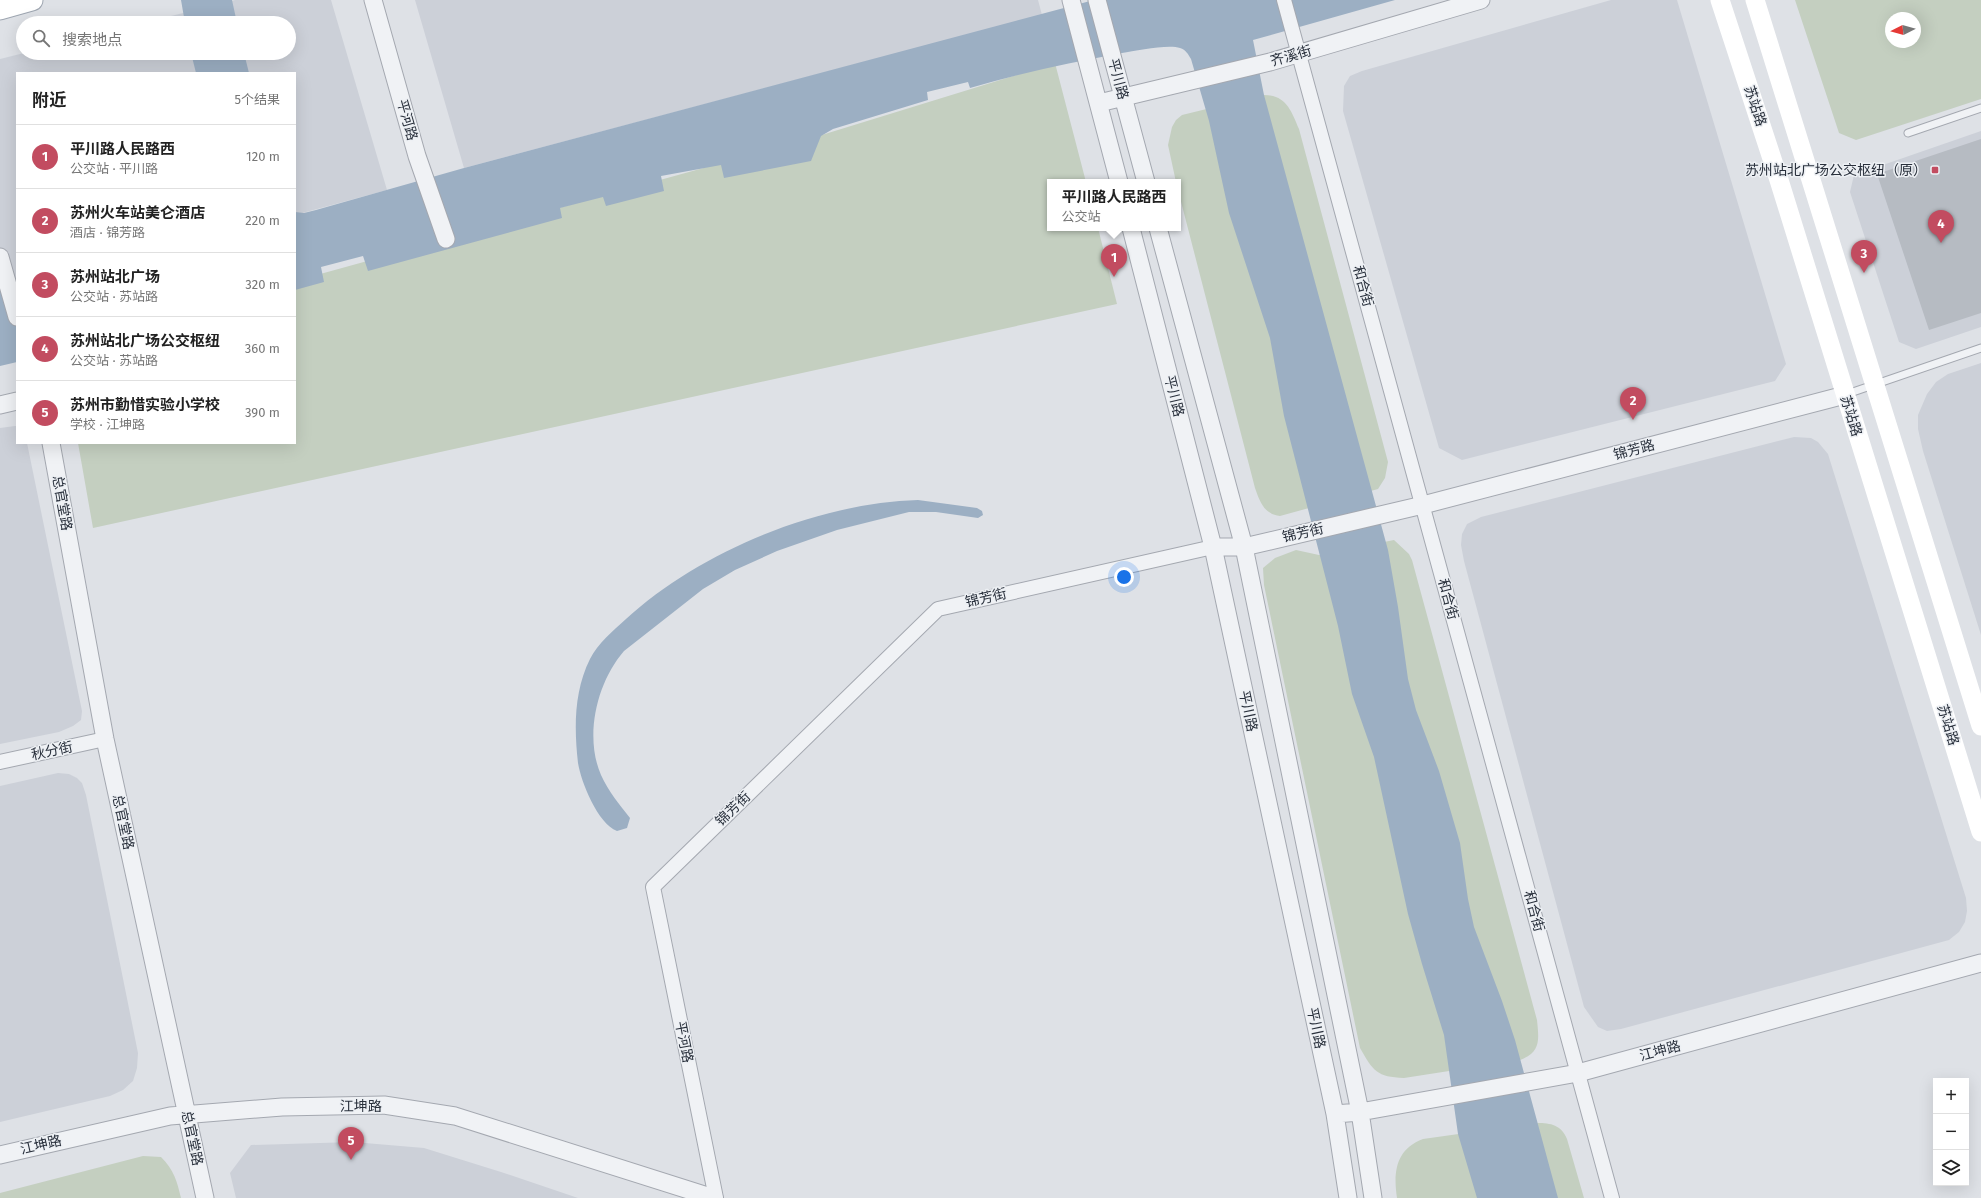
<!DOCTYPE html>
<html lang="zh">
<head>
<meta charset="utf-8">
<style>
	body { margin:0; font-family:"Fira Sans","Noto Sans SC",sans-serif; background:#f2f2f2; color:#222 }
	.controls { position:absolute; right:12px; bottom:12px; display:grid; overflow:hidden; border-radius:0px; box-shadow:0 4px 16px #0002 }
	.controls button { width:36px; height:36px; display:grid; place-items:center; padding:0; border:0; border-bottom:1px solid #e0e0e0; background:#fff; color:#222; font:20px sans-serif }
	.compass { position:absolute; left:1885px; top:12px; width:36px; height:36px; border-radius:50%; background:#fff; box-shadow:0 4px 16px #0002; rotate:264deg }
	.you { position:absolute; left:1124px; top:577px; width:14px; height:14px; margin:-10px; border:3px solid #fff; border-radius:50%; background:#1a73e8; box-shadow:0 0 0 6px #1a73e833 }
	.badge { display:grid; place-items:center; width:26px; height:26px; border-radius:50%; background:#c24c60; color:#fff; font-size:13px; font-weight:700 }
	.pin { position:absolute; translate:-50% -33px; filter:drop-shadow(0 1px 2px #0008) }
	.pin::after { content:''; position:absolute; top:21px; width:14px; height:12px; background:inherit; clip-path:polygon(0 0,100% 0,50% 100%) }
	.popup { position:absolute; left:1047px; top:179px; width:134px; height:52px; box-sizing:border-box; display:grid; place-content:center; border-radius:0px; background:#fff; filter:drop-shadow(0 1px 3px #0005); font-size:13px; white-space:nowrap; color:#767676 }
	.popup b { font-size:15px; color:#222 }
	.popup::after { content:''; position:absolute; left:50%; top:100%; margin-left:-8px; border:8px solid transparent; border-top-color:#fff }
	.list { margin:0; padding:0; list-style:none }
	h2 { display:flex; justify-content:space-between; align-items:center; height:52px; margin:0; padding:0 16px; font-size:17px }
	h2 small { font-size:13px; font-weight:400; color:#767676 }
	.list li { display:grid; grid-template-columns:26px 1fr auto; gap:12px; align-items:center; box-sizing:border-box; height:64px; padding:0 16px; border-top:1px solid #e0e0e0 }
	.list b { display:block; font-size:15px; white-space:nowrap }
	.list p { margin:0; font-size:13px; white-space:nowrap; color:#767676 }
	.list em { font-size:13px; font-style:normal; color:#767676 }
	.icon { flex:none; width:22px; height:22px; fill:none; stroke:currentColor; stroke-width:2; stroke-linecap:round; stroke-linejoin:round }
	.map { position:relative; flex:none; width:1981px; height:1198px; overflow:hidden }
	.search { position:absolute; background:#fff; box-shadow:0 4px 16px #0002; left:16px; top:16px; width:280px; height:44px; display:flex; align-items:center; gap:10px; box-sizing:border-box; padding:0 14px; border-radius:22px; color:#767676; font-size:15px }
	.panel { position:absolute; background:#fff; box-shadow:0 4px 16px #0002; left:16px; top:72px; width:280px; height:372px; border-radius:0px }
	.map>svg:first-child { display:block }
</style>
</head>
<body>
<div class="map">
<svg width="1981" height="1198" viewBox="0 0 1981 1198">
	<rect width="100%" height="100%" fill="#dee1e6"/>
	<path fill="#ccd0d8" d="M235 0H331L387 190 295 215V73H17V288L0 292V59L24 53H289V23H143Z
		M415 0H1038L1042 15 464 168Z
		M1611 0H1677L1786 364 1775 381 1462 460 1439 448 1343 111 1344 86 1350 76 1362 71Z
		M1981 131V327L1916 349 1899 342 1850 192 1854 175Z
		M1981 363V635L1923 451 1918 429V415L1927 394 1936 382 1948 374Z
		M15 426H17V443H27L82 711 81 720 73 726 59 732 0 744V428Z
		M1794 437 1811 438 1818 442 1828 454 1966 898 1967 911 1965 922 1959 932 1949 940 1621 1029 1607 1031 1598 1027 1584 1007 1464 561 1461 545 1462 534 1467 524 1481 517Z
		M58 773 69 774 77 778 82 783 86 795 138 1053 137 1068 133 1081 123 1090 110 1096 0 1122V786Z
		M353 1142 424 1148 501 1172 578 1198H236L230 1173 251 1145Z"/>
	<path fill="#c4cfc0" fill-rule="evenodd" d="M1795 0H1981V99L1856 140 1839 133ZM1891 18H1915V42H1891Z
		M1055 63 1086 182H1050V228H1098L1117 304 93 528 78 443H295V281L812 138Z
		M1264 95C1286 95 1291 110 1299 129L1388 462 1385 478 1378 489 1280 516C1264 514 1260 502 1255 488L1178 190V182H1176L1168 145 1172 127 1176 120 1182 115Z
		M1394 540 1409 554 1412 560 1537 1020C1539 1040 1541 1052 1520 1060L1404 1078C1377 1077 1373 1071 1360 1048L1264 585 1263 568 1275 558 1296 550 1319 555Z
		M1537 1123C1551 1123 1561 1125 1567 1139L1584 1198H1397C1393 1172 1396 1149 1423 1139Z
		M143 1156 161 1157C174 1170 177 1181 181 1198H0V1193Z"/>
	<path fill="#9cafc3" d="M181 0H232L237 23H185Z
		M1094 0H1395L1253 40 1264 95 1388 550 1398 607 1408 679 1416 710 1439 771 1460 843 1468 899 1474 927 1502 1001 1515 1040 1558 1198H1477L1458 1134 1444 1035 1422 964 1408 914 1374 757 1352 694 1338 626 1284 416 1270 338 1229 213 1209 121 1191 59C1188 54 1186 50 1180 48 1168 44 1136 51 1122 53 1070 63 1020 73 970 88L968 82 927 92 928 100 833 129 821 136 811 161 724 178 721 165 661 176 664 191 606 206 603 197 560 208 562 218 368 271 363 256 321 267 324 282 295 290V212L304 213 316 210 464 168Z
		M191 53H244L249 73H196Z
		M17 288V362L0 366V292Z
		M918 500 977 508 982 511 983 515 978 518 936 512H909L837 530 777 551 735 570 703 589 624 651C597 682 584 736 601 775 609 792 619 804 630 818L627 828 617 831C598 824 581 782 578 763 574 728 574 691 590 659 598 643 613 631 626 619 700 551 818 503 918 500Z"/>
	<path fill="#b6bbc2" d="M1981 139V313L1929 330 1877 174Z"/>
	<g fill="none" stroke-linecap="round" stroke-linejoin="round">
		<defs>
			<path id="service" d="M1908 133 1981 108
				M1847 394 1981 348"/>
			<path id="minor" d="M1284 0 1612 1198
				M0 762 105 739
				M716 1198 653 887 938 609 1213 547"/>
			<path id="tertiary" d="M373 0 417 156 446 239
				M1071 0 1119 182
				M1097 0 1146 182
				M1099 103 1270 62 1481 0
				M1131 228 1213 547 1335 1114 1348 1198
				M1158 228 1244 547 1360 1112 1373 1198
				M0 257 17 317
				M0 405 17 401
				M51 443 105 739 205 1198
				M1213 547H1244L1423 505 1845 395
				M1335 1114 1360 1112 1578 1073 1981 963
				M0 1155 170 1116 282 1107 384 1105 455 1116 714 1198"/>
			<path id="primary" d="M0 9 32 0"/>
		</defs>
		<use href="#service" stroke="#a4a8b0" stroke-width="9"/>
		<use href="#minor" stroke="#a4a8b0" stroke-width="16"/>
		<use href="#tertiary" stroke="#a4a8b0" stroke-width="19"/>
		<use href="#primary" stroke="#9ea6b1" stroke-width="23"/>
		<use href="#service" stroke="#f0f2f5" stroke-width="7"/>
		<use href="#minor" stroke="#f0f2f5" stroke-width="14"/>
		<use href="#tertiary" stroke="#f0f2f5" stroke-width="17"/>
		<path stroke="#fff" stroke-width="19" d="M1720 0 1779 180 1981 832
			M1755 0 1981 726"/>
		<use href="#primary" stroke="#fff" stroke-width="21"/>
	</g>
	<rect fill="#c24c60" stroke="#edf0f4" stroke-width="1.5" x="1931" y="166" width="8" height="8" rx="2"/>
	<g text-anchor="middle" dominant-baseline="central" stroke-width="3" stroke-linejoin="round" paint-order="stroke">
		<g font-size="14" fill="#29303c" stroke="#edf0f4">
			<text transform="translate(1291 56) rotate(-16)">齐溪街</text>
			<text transform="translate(1118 79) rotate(75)">平川路</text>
			<text transform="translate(1755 106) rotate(72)">苏站路</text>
			<text transform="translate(407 120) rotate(74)">平河路</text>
			<text transform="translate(1363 286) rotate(75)">和合街</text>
			<text transform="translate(1174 396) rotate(76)">平川路</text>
			<text transform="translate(1851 416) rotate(73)">苏站路</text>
			<text transform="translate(1634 450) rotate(-15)">锦芳路</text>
			<text transform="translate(62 503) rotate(80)">总官堂路</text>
			<text transform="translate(1303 533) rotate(-13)">锦芳街</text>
			<text transform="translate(986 598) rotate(-13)">锦芳街</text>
			<text transform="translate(1448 599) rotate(75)">和合街</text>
			<text transform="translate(1248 711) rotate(78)">平川路</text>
			<text transform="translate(1948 725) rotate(73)">苏站路</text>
			<text transform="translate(52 751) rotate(-12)">秋分街</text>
			<text transform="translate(733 809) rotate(-44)">锦芳街</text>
			<text transform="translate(123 822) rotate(78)">总官堂路</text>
			<text transform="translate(1534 911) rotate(75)">和合街</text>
			<text transform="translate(1316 1028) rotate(78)">平川路</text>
			<text transform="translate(684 1042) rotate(79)">平河路</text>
			<text transform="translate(1660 1051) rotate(-15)">江坤路</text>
			<text x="361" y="1106">江坤路</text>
			<text transform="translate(192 1138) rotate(78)">总官堂路</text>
			<text transform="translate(41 1145) rotate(-13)">江坤路</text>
		</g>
		<g font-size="14" fill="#29303c" stroke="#edf0f4" text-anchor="end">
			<text x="1927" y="170">苏州站北广场公交枢纽（原）</text>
		</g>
	</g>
</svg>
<div class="controls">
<button>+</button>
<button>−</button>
<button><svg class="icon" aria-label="layers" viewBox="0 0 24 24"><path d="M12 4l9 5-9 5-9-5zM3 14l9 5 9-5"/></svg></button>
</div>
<svg class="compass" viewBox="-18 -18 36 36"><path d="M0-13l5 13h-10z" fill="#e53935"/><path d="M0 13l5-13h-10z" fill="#767676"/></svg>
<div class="you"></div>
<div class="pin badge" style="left:1114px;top:277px">1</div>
<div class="popup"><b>平川路人民路西</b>公交站</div>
<div class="pin badge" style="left:1633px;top:420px">2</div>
<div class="pin badge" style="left:1864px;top:273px">3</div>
<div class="pin badge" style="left:1941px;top:243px">4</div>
<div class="pin badge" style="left:351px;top:1160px">5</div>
<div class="search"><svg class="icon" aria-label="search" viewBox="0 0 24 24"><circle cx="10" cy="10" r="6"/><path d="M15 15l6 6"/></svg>搜索地点</div>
<section class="panel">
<h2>附近<small>5个结果</small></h2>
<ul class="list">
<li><span class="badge">1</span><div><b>平川路人民路西</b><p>公交站 · 平川路</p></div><em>120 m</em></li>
<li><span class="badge">2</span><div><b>苏州火车站美仑酒店</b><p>酒店 · 锦芳路</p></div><em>220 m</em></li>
<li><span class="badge">3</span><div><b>苏州站北广场</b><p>公交站 · 苏站路</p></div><em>320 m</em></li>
<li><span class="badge">4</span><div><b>苏州站北广场公交枢纽</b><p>公交站 · 苏站路</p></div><em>360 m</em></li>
<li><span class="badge">5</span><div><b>苏州市勤惜实验小学校</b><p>学校 · 江坤路</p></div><em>390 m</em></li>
</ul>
</section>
</div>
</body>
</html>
